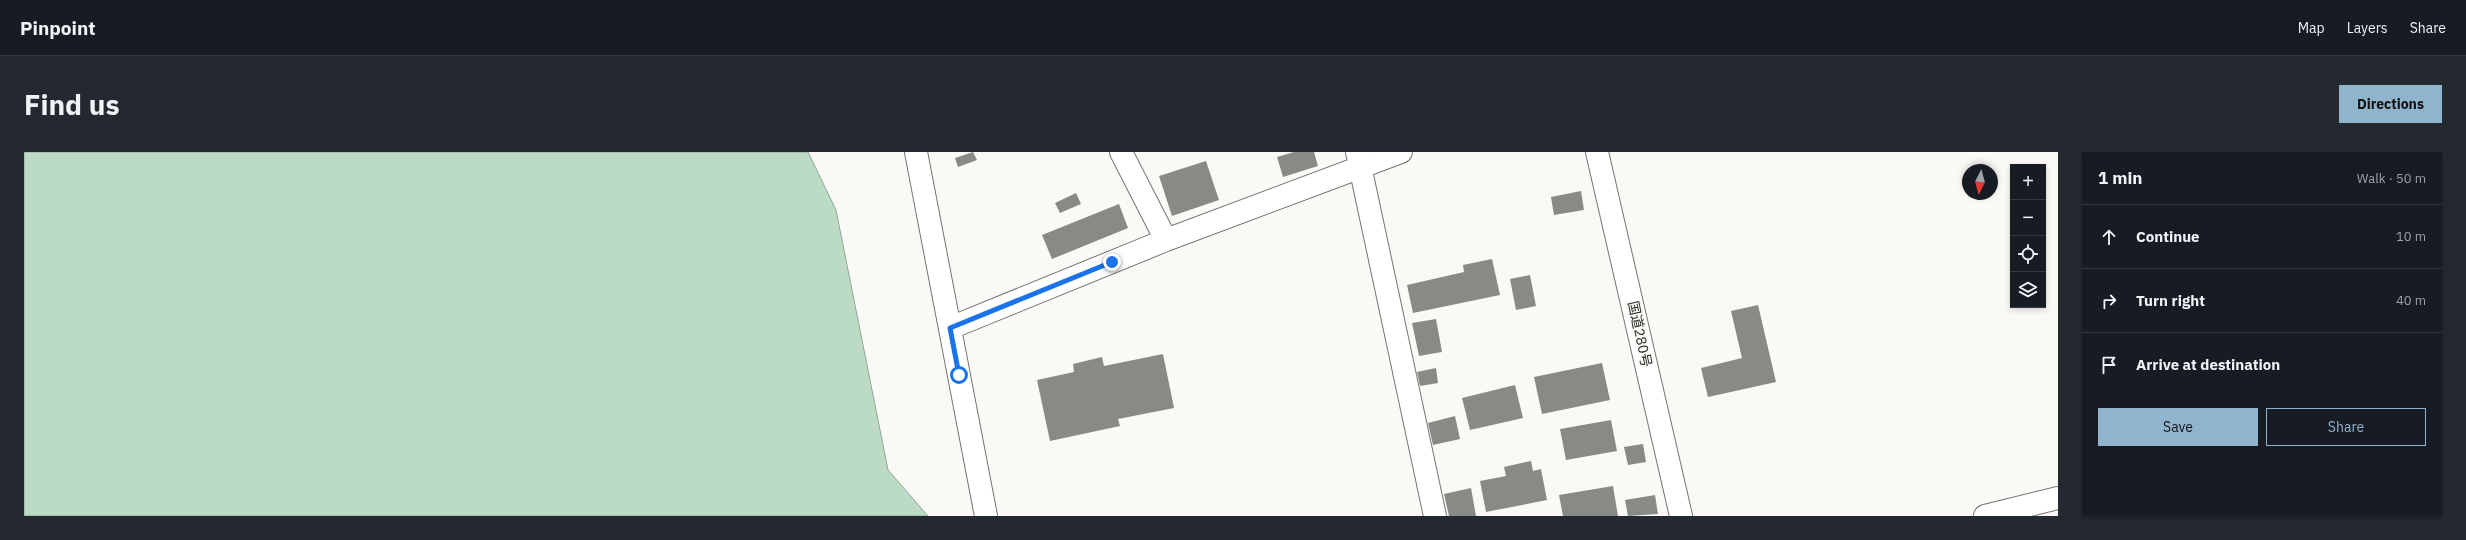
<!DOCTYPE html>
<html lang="en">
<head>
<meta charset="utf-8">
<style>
	body { margin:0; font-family:"IBM Plex Sans","Noto Sans JP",sans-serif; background:#242831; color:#f1f3f6 }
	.controls { position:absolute; right:12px; top:12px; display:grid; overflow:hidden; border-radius:0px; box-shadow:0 2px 6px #0003 }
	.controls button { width:36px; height:36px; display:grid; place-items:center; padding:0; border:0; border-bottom:1px solid #363941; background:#171b24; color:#f1f3f6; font:20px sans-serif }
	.compass { position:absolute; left:1938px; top:12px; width:36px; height:36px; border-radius:50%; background:#171b24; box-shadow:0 2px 6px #0003; rotate:186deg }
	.stop { position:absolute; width:12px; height:12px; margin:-9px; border:3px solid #1a73e8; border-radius:50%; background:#fff }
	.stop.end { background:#1a73e8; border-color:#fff; box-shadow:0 1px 4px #0008 }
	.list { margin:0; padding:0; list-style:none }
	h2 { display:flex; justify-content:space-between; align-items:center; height:52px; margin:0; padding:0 16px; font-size:17px }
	h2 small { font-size:13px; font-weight:400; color:#9ea1a6 }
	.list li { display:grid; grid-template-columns:26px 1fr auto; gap:12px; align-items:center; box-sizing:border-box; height:64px; padding:0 16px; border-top:1px solid #363941 }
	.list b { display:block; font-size:15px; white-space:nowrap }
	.list em { font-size:13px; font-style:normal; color:#9ea1a6 }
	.actions { display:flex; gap:8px; padding:12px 16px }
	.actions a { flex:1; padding:9px 0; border:1px solid #91b4cd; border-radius:0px; text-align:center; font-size:14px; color:#91b4cd }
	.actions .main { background:#91b4cd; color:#111 }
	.icon { flex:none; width:22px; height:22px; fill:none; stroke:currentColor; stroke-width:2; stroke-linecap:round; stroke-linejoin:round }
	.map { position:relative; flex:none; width:2034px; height:364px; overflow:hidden; border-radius:0px }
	header { display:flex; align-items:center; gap:24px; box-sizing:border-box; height:56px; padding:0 20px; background:#171b24; border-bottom:1px solid #363941 }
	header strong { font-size:19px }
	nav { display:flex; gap:22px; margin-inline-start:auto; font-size:14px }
	.intro { display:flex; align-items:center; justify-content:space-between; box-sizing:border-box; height:96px; padding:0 24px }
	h1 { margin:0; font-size:28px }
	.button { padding:10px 18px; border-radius:0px; background:#91b4cd; color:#111; font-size:14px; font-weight:700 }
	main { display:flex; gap:24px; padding:0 24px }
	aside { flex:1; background:#171b24; border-radius:0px; box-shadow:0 2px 6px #0003 }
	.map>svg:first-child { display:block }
</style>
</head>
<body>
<header>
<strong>Pinpoint</strong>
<nav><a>Map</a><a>Layers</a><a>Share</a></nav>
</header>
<div class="intro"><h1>Find us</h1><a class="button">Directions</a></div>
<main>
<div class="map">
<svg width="2034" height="364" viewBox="0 0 2034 364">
	<rect width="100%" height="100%" fill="#faf9f5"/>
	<path fill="#bcdbc4" stroke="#90a696" d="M0 0H784L812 58 864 318 904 364H0Z"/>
	<path fill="#888a86" d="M949 0 953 8 934 15 931 6Z
		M1270 0H1290L1294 14 1259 25 1253 5Z
		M1182 9 1195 48 1148 64 1135 24Z
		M1557 39 1560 58 1530 63 1527 45Z
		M1052 41 1057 52 1036 61 1031 51Z
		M1095 52 1104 76 1028 107 1018 83Z
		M1468 107 1476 143 1389 161 1383 133 1440 120 1439 113Z
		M1506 123 1512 154 1492 158 1486 127Z
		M1734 153 1752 230 1684 245 1677 216 1718 206 1707 159Z
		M1412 167 1418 200 1395 204 1388 171Z
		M1139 202 1150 256 1094 267 1096 274 1026 289 1013 228 1050 220 1049 212 1078 205 1080 214Z
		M1578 211 1586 248 1518 262 1510 225Z
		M1412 216 1414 231 1396 234 1393 220Z
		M1491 233 1499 266 1446 278 1438 246Z
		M1431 264 1436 287 1409 293 1404 271Z
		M1587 268 1593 299 1542 308 1536 277Z
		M1619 292 1622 310 1604 313 1600 295Z
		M1507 309 1509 319 1517 317 1523 348 1462 360 1456 329 1482 324 1480 315Z
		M1589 334 1594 364H1539L1535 343Z
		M1447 336 1452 364H1425L1420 342Z
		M1631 343 1634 362 1604 364 1601 348Z"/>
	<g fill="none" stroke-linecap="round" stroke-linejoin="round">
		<defs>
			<path id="street" d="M892 0 962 364
				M1097 0 1142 88
				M1333 0 1411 364
				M926 176 1142 88 1377 0
				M1961 364 2034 346"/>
			<path id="highway" d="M1573 0 1657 364"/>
		</defs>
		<use href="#street" stroke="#757470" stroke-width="24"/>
		<use href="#highway" stroke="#757470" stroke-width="24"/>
		<use href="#street" stroke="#fff" stroke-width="22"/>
		<use href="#highway" stroke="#fff" stroke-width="22"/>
	</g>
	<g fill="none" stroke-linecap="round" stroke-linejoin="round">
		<path stroke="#1a73e8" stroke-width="5" d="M935 223 926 176 1088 110"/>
	</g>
	<g text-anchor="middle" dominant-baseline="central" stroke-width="4" stroke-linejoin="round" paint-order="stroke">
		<g font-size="14" fill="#2b2b29" stroke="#faf9f5">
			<text transform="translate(1616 182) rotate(78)">国道280号</text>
		</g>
	</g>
</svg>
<div class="controls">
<button>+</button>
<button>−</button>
<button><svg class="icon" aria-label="locate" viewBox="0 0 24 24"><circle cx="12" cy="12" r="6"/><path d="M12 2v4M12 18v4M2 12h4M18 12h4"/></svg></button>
<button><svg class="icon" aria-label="layers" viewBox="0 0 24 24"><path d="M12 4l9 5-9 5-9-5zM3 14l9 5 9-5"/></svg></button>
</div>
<svg class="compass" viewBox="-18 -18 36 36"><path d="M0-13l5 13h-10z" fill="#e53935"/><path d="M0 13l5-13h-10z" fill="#9ea1a6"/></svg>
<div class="stop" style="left:935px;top:223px"></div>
<div class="stop end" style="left:1088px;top:110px"></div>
</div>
<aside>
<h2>1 min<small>Walk · 50 m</small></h2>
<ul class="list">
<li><svg class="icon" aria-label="ahead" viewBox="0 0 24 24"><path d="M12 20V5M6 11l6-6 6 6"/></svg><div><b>Continue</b></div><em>10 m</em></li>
<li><svg class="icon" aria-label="right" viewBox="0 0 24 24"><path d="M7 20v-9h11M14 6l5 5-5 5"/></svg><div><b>Turn right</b></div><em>40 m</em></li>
<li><svg class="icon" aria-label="arrive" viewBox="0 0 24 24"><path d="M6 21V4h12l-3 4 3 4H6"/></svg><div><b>Arrive at destination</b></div></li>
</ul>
<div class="actions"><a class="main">Save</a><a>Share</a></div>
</aside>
</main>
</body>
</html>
